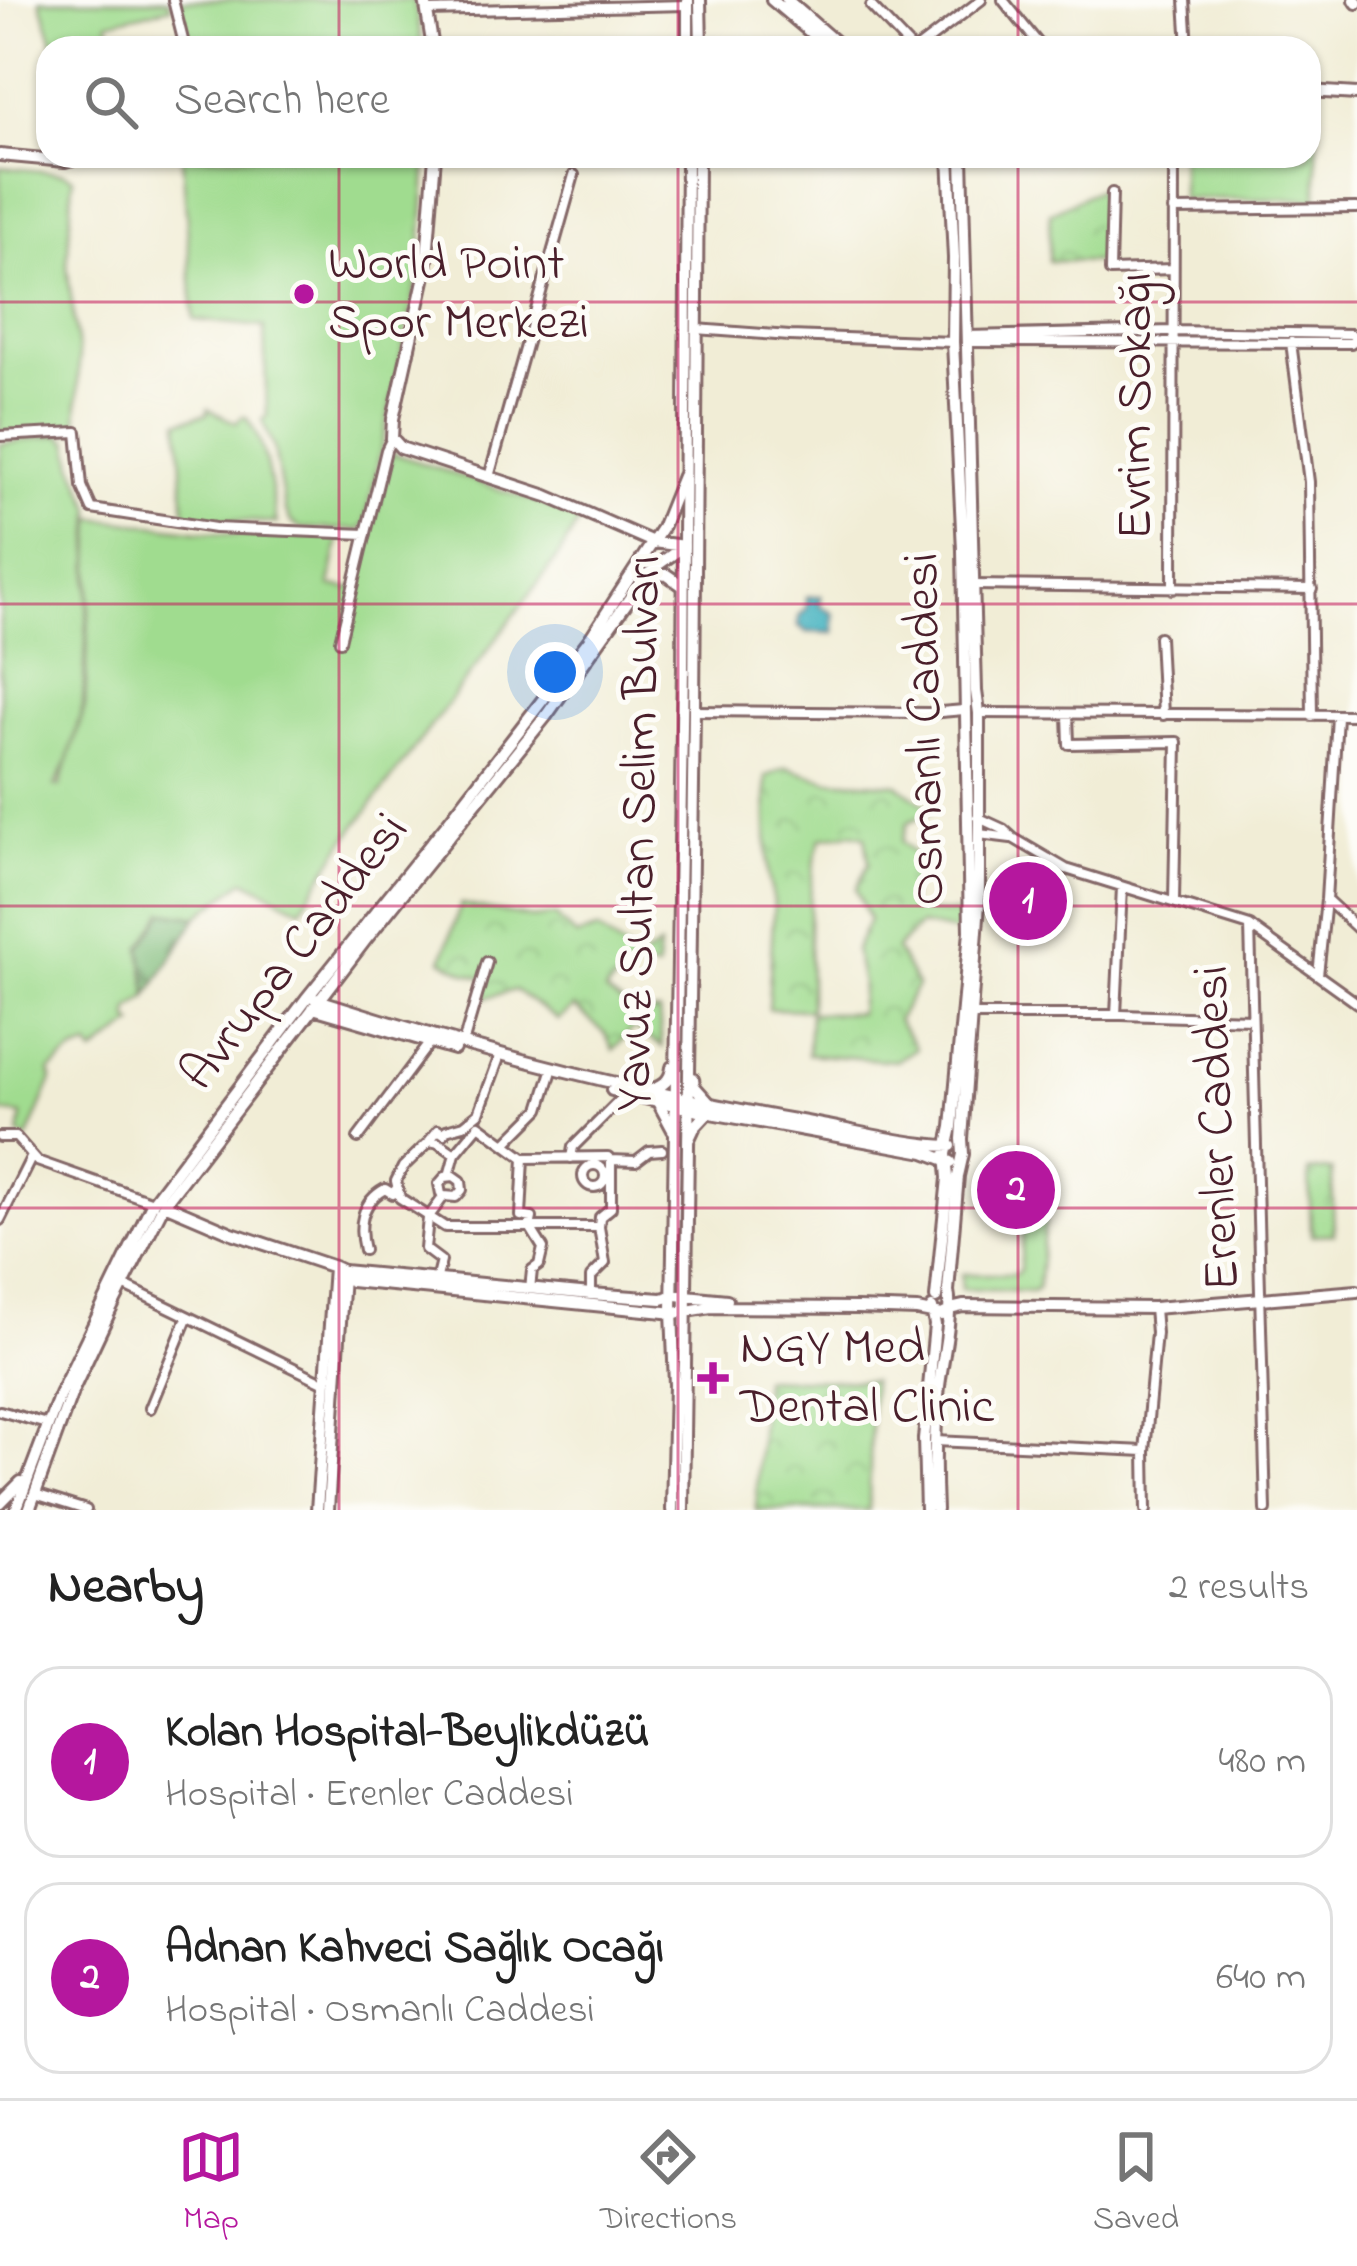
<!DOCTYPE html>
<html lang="en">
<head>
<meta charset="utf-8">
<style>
	body { margin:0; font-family:"Indie Flower",sans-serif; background:#f6f6f6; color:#222 }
	.you { position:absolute; left:555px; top:672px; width:42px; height:42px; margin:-30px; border:9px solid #fff; border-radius:50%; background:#1a73e8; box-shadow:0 0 0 18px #1a73e833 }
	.badge { display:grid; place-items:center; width:78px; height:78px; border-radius:50%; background:#b5179e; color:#fff; font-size:39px; font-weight:700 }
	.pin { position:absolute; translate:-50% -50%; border:6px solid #fff; box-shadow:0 3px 12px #0006 }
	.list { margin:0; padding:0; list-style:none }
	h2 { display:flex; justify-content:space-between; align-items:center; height:156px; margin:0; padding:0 48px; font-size:51px }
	h2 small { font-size:39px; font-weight:400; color:#767676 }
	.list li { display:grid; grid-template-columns:78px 1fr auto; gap:36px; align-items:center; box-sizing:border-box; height:192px; margin:0 24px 24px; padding:0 24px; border:3px solid #e0e0e0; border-radius:36px }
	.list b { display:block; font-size:45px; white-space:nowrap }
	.list p { margin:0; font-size:39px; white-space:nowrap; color:#767676 }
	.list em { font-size:39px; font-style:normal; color:#767676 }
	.icon { flex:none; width:66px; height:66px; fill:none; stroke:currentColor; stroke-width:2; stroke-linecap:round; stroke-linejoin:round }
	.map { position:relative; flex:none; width:1357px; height:1510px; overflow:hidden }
	.search { position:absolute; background:#fff; box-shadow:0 3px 9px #0004; left:36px; right:36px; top:36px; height:132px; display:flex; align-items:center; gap:30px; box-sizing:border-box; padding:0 42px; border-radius:36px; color:#767676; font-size:45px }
	.sheet { height:588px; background:#fff }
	nav { display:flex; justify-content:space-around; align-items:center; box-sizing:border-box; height:168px; border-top:3px solid #e0e0e0; background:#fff; font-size:33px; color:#767676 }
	nav a { display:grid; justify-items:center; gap:6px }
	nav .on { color:#b5179e }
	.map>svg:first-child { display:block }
</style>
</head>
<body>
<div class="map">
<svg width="1357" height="1510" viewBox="0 0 1357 1510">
	<defs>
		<pattern id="forest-firs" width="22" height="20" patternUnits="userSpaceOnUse" patternTransform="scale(3)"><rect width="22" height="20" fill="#80bc7a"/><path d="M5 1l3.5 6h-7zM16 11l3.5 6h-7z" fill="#6b9864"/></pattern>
		<pattern id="park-crowns" width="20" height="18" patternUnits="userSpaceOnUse" patternTransform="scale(3)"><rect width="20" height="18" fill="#a0dc8f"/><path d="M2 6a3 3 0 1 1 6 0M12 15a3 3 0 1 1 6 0" fill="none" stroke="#8bbc7c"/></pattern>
	</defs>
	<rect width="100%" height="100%" fill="#fdfcf7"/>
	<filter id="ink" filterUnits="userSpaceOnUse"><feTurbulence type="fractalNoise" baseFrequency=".00833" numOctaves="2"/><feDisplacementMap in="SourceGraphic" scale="24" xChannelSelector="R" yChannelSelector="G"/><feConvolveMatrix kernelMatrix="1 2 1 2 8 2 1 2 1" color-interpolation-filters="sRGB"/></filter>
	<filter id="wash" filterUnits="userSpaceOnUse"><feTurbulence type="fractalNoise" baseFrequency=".004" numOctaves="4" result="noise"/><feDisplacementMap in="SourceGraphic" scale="48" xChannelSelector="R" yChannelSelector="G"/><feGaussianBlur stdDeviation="2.7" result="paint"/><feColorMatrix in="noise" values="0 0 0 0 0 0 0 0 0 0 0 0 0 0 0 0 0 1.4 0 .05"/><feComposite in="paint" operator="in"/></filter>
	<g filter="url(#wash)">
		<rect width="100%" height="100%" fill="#f1edd6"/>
		<path fill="#a0dc8f" stroke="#757e5d" stroke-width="3" d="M40 0H169L171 7 108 22 115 48H55Z
			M179 0H414L423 48H190Z
			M1309 100H1317V199H1181V156H1309Z
			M182 156H427L420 267 365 524 360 530 301 528 291 522 285 510 274 448 262 420 267 416 264 327 194 320Z
			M0 167 63 173 73 178 67 266 79 357 77 432 0 436Z
			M208 409 236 423 242 417H246C268 444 270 490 277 523L185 517 179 421 207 414Z
			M60 435 69 441 75 468 92 509 83 705 68 760 55 786H60L85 706 93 518 234 535 339 536 330 586 357 589 392 453 581 517 560 554 347 838 301 909 245 880 197 917 163 912 141 948 148 996 130 1010V1021L134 1024 94 1054 89 1047 74 1052 50 1071 52 1080 27 1139 19 1135 22 1115 0 1112V444Z
			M1026 1203 1047 1205 1038 1288 1033 1292 961 1289 962 1274H1016L1020 1270Z"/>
		<path fill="url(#forest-firs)" stroke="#656e52" stroke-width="3" d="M164 912 197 917 148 996 141 948Z"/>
		<path fill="url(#park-crowns)" stroke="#757e5d" stroke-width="3" d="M1101 188 1103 262 1049 261 1050 213Z
			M786 767 827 780 897 784 933 810 908 823 902 841 930 869 909 885 911 911 966 914V934L920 925 896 949 917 986 897 1020 916 1048 896 1061 808 1054 810 1013H859L862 983 855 950 869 920 856 889 869 863 865 836 851 833 821 838C803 891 811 954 810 1010L768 1009 774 902 768 876 766 777Z
			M461 904 531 918 555 916 576 936 598 930 639 960 659 947 657 969 631 965 605 992 636 1014 659 1012 662 1047 634 1027 613 1050 605 1033 574 1007 558 1020 515 990 483 998 487 979 467 973 442 960Z
			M1332 1170 1334 1234 1311 1235 1309 1171Z
			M763 1378 872 1381 869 1510H756Z"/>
		<path fill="#45b2c0" stroke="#486876" stroke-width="3" d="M821 596 820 605 834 614V633L807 632 799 626V616L807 608V597Z"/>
	</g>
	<g filter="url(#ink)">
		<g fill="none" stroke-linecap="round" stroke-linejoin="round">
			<defs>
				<path id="street" d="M173 0 185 48
					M1003 0 1042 48
					M1185 0 1188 48
					M871 6 911 48
					M427 11 688 5
					M918 48 981 0
					M1112 193 1110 271 1173 269
					M1173 210 1357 208
					M696 329 790 336 953 342
					M967 336 1173 331 1351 334 1356 339
					M967 342 1351 343 1357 339
					M1291 342 1309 482 1312 716
					M0 436 77 432 82 486 92 509 215 528 366 534
					M489 477 574 175
					M973 585 1312 589
					M1173 589 1174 156
					M1159 637 1163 715
					M340 641 386 450 392 438
					M694 711 929 713 964 710
					M979 713 1357 715
					M1068 714 1069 744 1177 742 1174 901
					M977 817 1003 829 1013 838 1066 869 1250 926 1266 1510
					M979 834 1011 838
					M1328 901 1357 928
					M1251 927 1357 1003
					M1318 975 1326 900 1337 716
					M972 1015H1121L1251 1019
					M1116 1015 1122 887
					M463 1044 487 962
					M0 1137H16L37 1161 153 1202
					M358 1138 430 1042
					M430 1140 438 1130 444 1134 446 1130 464 1125 479 1113 498 1061
					M505 1144 540 1109 551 1074
					M524 1158 521 1216 532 1218 530 1227 543 1248 539 1265 532 1270 530 1289
					M571 1158 573 1147 626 1094
					M611 1160 636 1161 649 1151 662 1150
					M583 1176a11 11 0 1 1 22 0a11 11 0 1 1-22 0Z
					M449 1176 455 1154
					M0 1220 32 1156
					M364 1250C358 1226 361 1202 385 1189L393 1194 396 1189
					M436 1281 441 1261 425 1249 428 1218 444 1196 441 1194 439 1184 445 1177 454 1176 461 1181 462 1190 456 1197 444 1196
					M123 1285 325 1383
					M591 1294V1277L605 1263 599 1227H445L400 1198 396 1181 403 1167 430 1141 439 1143 455 1154 479 1125 524 1158 608 1157 611 1160V1208L600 1217 599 1227
					M150 1408 187 1318
					M0 1411 47 1424
					M935 1441 1145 1451
					M35 1494 86 1510
					M1146 1510 1145 1451 1156 1333 1154 1308"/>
				<path id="secondary" d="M425 0 433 48
					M772 0 829 48
					M787 0 842 48
					M1355 0 1357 3
					M1309 91 1357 94
					M0 155 65 161 85 156
					M435 156 426 271 393 419 392 438 401 448 547 496 653 542 684 546
					M649 573 667 575 683 586
					M315 999C476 1051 639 1093 806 1122 852 1130 905 1145 951 1146
					M313 1008 454 1049
					M612 1090 694 1110 925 1152 951 1162
					M164 1204 232 1233 334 1267 343 1271 351 1281 675 1313 711 1307 857 1308 917 1310 942 1315 949 1311
					M343 1271 591 1294 662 1299 676 1295 727 1300
					M936 1298 948 1178 946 1154 952 1127 970 931 963 550 953 342 954 258 949 156
					M950 1309 963 1306 1154 1308 1357 1291
					M0 1503 21 1482
					M16 1510 60 1394 153 1202 306 999 446 825 589 640 662 528 683 476
					M29 1510 72 1392 110 1311 164 1204 367 938 546 716 642 581 659 564 684 546
					M317 1510 334 1267
					M328 1510 343 1275
					M926 1510 924 1439 935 1325 932 1308
					M936 1510C934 1468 934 1428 939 1386 942 1360 953 1314 948 1291L958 1176 963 1154 962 1139 979 903V713L976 691 962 156"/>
				<path id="primary" d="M688 0V48
					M700 0 701 48
					M693 1078 694 1086 710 1104
					M647 1091C660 1088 671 1082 672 1067
					M658 1102 673 1130
					M689 1139 695 1126 708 1112
					M672 1510 675 1385 672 1311 683 667 687 156
					M683 1510 694 711 698 156"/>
			</defs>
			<use href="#street" stroke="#846767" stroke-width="14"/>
			<use href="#secondary" stroke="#846767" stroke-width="16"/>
			<use href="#primary" stroke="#846767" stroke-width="16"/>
			<use href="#street" stroke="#fff" stroke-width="8"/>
			<use href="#secondary" stroke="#fff" stroke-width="10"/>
			<use href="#primary" stroke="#fff" stroke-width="10"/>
		</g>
	</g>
	<path fill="none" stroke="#c2185b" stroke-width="3" stroke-opacity="0.55" d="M339 0V48M678 0V48M1018 0V48M339 156V1510M678 156V1510M1018 156V1510M0 302H1357M0 604H1357M0 906H1357M0 1208H1357"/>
	<g fill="#b5179e" stroke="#fdfcf7" stroke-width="4.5">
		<circle cx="304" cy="294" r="12"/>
		<path d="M707 1360h12v12h12v12h-12v12h-12v-12h-12v-12h12z"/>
	</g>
	<g text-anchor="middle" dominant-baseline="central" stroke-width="10" stroke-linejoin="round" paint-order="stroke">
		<g font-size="51" fill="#4a1f2b" stroke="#fdfcf7" text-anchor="start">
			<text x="328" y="265">World Point<tspan x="328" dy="59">Spor Merkezi</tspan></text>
			<text x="740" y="1349">NGY Med<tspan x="740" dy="59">Dental Clinic</tspan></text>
		</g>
		<g font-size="51" fill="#4a1f2b" stroke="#fdfcf7">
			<text transform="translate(1137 406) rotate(-90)">Evrim Sokağı</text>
			<text transform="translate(927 729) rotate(-91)">Osmanlı Caddesi</text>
			<text transform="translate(641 833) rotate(-89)">Yavuz Sultan Selim Bulvarı</text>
			<text transform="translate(296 953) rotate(-52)">Avrupa Caddesi</text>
			<text transform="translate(1219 1128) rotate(-92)">Erenler Caddesi</text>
		</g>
	</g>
</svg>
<div class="you"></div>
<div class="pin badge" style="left:1028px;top:901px">1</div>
<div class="pin badge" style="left:1016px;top:1190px">2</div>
<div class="search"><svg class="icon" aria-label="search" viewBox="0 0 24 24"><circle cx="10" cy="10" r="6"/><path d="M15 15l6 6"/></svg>Search here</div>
</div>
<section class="sheet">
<h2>Nearby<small>2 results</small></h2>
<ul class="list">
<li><span class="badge">1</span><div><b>Kolan Hospital-Beylikdüzü</b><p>Hospital · Erenler Caddesi</p></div><em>480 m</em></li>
<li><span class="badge">2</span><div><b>Adnan Kahveci Sağlık Ocağı</b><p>Hospital · Osmanlı Caddesi</p></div><em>640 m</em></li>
</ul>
</section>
<nav>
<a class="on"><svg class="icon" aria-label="map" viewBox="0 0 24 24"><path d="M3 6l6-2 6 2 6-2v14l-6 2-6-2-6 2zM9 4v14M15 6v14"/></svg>Map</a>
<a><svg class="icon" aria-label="directions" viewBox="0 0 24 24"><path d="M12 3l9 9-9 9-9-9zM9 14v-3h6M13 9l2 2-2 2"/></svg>Directions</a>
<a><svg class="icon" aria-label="saved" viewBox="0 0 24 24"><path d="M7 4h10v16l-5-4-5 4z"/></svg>Saved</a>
</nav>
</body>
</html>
